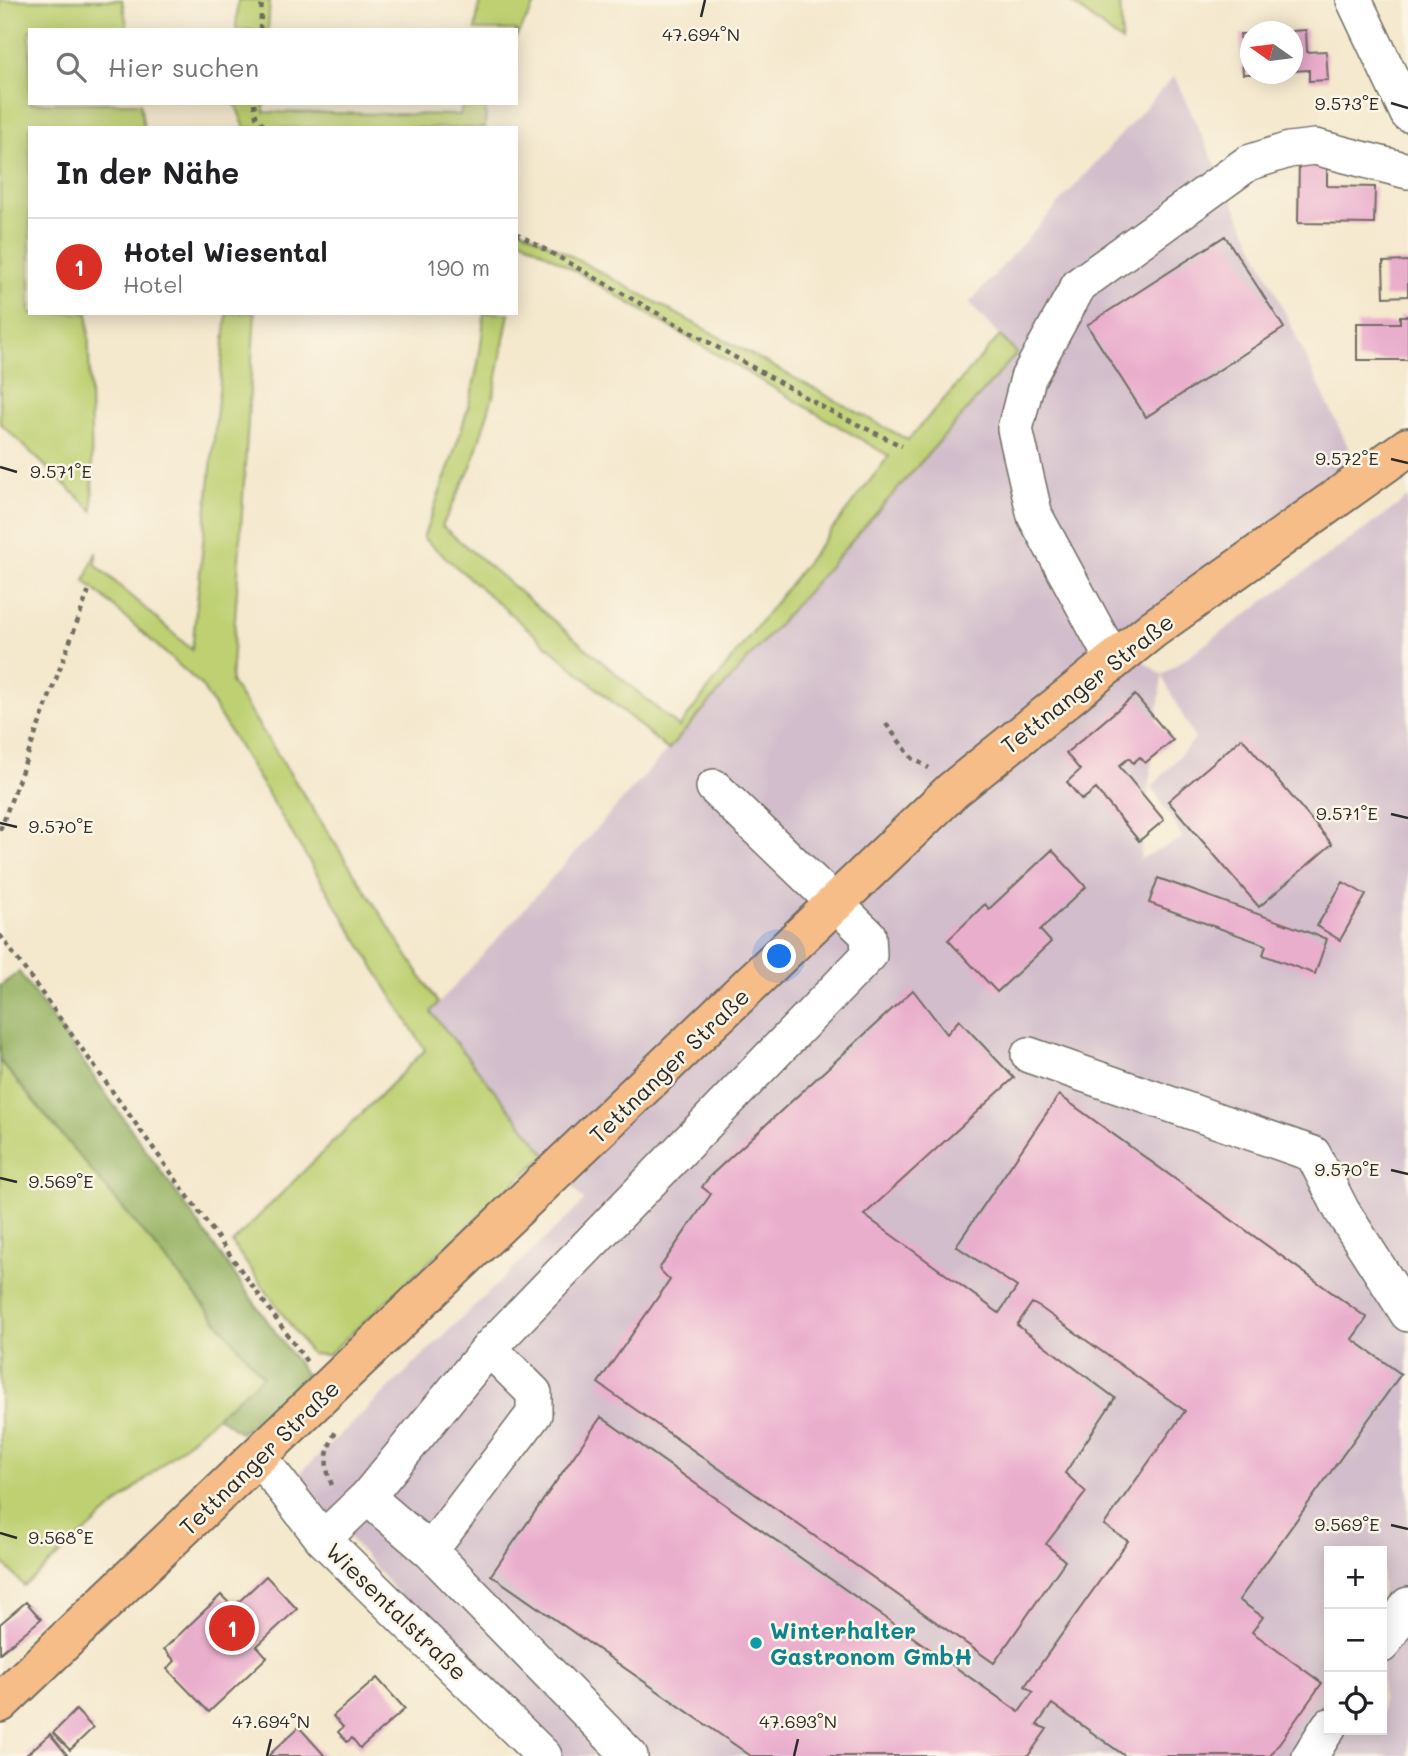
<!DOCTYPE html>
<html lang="de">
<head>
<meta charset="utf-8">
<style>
	body { margin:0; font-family:Mali,sans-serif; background:#f6f6f6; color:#202124 }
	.controls { position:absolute; right:21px; bottom:21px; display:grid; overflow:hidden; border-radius:0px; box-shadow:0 4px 18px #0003 }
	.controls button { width:63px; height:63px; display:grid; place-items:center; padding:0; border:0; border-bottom:2px solid #e0e0e0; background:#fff; color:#202124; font:35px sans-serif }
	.compass { position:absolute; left:1240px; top:21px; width:63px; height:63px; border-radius:50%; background:#fff; box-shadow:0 4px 18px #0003; rotate:284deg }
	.you { position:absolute; left:780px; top:957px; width:24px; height:24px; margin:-18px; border:5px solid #fff; border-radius:50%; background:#1a73e8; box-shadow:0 0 0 10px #1a73e833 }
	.badge { display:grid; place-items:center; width:46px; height:46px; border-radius:50%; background:#d93025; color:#fff; font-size:23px; font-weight:700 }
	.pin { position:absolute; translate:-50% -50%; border:4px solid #fff; box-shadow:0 2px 7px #0006 }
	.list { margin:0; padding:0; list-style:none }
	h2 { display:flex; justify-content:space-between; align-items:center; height:91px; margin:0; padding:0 28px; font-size:30px }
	h2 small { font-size:23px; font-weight:400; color:#757577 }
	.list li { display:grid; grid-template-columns:46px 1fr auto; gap:21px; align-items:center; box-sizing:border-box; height:98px; padding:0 28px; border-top:2px solid #e0e0e0 }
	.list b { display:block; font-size:26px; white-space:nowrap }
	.list p { margin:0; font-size:23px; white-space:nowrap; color:#757577 }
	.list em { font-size:23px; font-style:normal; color:#757577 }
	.icon { flex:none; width:38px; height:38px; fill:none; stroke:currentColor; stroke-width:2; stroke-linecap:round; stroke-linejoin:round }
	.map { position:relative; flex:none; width:1408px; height:1756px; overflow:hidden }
	.search { position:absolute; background:#fff; box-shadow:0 4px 18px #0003; left:28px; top:28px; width:490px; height:77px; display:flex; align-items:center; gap:18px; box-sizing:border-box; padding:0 24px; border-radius:0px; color:#757577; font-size:26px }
	.panel { position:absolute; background:#fff; box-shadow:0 4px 18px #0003; left:28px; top:126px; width:490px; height:189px; border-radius:0px }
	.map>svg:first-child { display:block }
</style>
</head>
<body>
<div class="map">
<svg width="1408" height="1756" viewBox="0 0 1408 1756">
	<rect width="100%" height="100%" fill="#fcf5e5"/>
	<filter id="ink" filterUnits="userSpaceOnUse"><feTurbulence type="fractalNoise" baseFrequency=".0143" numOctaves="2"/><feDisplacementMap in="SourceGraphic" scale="14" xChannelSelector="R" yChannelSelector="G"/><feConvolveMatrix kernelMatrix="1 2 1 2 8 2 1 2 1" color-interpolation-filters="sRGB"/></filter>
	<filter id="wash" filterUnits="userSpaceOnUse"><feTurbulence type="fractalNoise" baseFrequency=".00686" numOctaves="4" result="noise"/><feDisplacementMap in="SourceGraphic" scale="28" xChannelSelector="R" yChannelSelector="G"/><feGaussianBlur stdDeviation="1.57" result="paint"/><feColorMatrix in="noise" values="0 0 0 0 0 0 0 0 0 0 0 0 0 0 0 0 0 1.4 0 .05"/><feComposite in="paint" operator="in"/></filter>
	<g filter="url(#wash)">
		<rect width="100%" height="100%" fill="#f4e8cd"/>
		<path fill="#d1bdcb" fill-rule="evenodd" d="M1174 76 1356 464 1116 641 1162 675 1408 498V1756H537L297 1476 584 1201 431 1012 681 735 1016 353 969 303ZM1162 676 1195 739 1152 787 1183 838 1140 859ZM1329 1551H1382V1730H1329Z"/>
		<path fill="#bed072" stroke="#747e4e" stroke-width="2" d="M0 0H122L128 30H30V103H140L144 128H30V313H88L93 511 0 423Z
			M238 0H270L268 30H236Z
			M480 0H538L516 37V30H475Z
			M1068 0H1120L1122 42Z
			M235 103H264V112L460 115 463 103H486L485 128H245Z
			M516 226 908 440 1000 336 1017 353 668 750 423 538C450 465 480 391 484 313H509L494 393 471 467 442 526 679 727 889 456 516 236Z
			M227 313H255L231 682 438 1003 431 1012 546 1154 328 1355 311 1354 232 1243 425 1050 201 685 85 581 96 552V565L192 650Z
			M0 1061 263 1376 24 1586 0 1559Z"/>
		<path fill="#96b264" stroke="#606e48" stroke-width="2" d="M19 972 306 1375 241 1433 217 1416 263 1376 0 1061V986Z"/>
		<g id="blocks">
			<path fill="#eaaecd" d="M1306 30 1307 52 1326 51 1328 80 1309 81V70L1292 71V31Z
				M1240 34H1250V74H1243Z
				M1299 158H1327V186L1375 187 1374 224 1298 223Z
				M1225 236 1284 328 1146 417 1087 325Z
				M1408 261V296L1384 297 1383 262Z
				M1400 316H1408V360H1357V323H1400Z
				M1135 695 1173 740 1145 763 1140 757 1133 763 1129 758 1119 766 1164 820 1139 841 1096 789 1082 800 1067 782 1080 770 1066 753Z
				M1242 738 1332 844 1259 907 1168 801Z
				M1052 850 1086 887 1040 930 1051 942 997 992 948 940 985 904 989 909Z
				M1158 878 1327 939 1315 974 1263 955 1266 945 1149 903Z
				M1343 882 1366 895 1340 940 1317 926Z
				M913 990 947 1034 959 1020 1014 1078 864 1215 999 1313 1017 1287 956 1246 1059 1095 1367 1318 1352 1339 1401 1374 1239 1600 1263 1617 1252 1632 1322 1683 1270 1756H1125L1052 1704 1037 1725 1047 1729 1028 1756H751L491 1575 601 1417 1019 1712 1033 1692 1025 1686 1128 1541 1104 1525 1185 1411 1041 1308 1032 1303 1017 1325 1115 1398 1065 1473 1086 1492 1046 1544 1065 1561 994 1663 598 1383 670 1280 659 1269 711 1194 702 1187 710 1176Z
				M266 1576 297 1609 257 1646 267 1657 209 1712 167 1669 175 1661 164 1649 221 1595 233 1607Z
				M26 1602 41 1619 0 1653V1624Z
				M377 1678 405 1709 360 1748 352 1738 347 1742 338 1732 343 1727 333 1716Z
				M76 1710 93 1728 70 1750 53 1733Z
				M299 1727 325 1756H268Z
				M50 1734 68 1756H25Z"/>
		</g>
	</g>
	<g filter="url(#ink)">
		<use href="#blocks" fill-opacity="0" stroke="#716d64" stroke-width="2"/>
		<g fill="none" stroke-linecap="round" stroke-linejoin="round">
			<defs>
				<path id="minor" d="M1354 0 1408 114
					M1113 660 1035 516 1015 429 1028 378 1079 285 1248 163 1289 150 1315 147 1408 171
					M1029 1055 1313 1154 1342 1211 1408 1314
					M259 1457 323 1539 544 1756
					M367 1497 489 1348
					M323 1539 367 1497 430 1551 630 1756
					M430 1551 534 1414V1393L489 1348 869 955 868 935 714 787
					M1382 1645 1408 1605
					M1310 1756 1329 1726"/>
				<path id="major" d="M0 1703 953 790 1153 629 1408 447"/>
			</defs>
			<use href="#minor" stroke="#716d64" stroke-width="38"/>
			<use href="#major" stroke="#716d64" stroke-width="42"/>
			<path stroke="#716d64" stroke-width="4.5" stroke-dasharray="5 5" stroke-linecap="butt" d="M260 30 262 0
				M254 103 256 116 266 128
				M516 233 828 410 902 446
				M886 724 912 758 929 768
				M0 830 89 590
				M0 935 307 1362
				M332 1485C323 1464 326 1450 336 1431"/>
			<use href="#minor" stroke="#fff" stroke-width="35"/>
			<use href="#major" stroke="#f7bd88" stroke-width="38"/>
		</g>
	</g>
	<path fill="none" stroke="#2b2b2b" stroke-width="2.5" d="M701 17 705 0M1391 103 1408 108M1391 459 1408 463M0 467 17 472M1391 814 1408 818M0 823 17 827M1391 1170 1408 1174M0 1178 17 1182M1391 1525 1408 1529M0 1533 17 1538M267 1756 271 1739M794 1756 798 1739"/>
	<circle fill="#0f9aa8" stroke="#fcf5e5" stroke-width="2.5" cx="756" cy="1643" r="7"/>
	<g text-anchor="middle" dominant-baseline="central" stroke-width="5" stroke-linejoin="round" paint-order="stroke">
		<g font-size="23" fill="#2b2b2b" stroke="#fcf5e5">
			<text transform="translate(1087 683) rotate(-38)">Tettnanger Straße</text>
			<text transform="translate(669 1065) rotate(-44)">Tettnanger Straße</text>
			<text transform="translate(259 1457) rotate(-44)">Tettnanger Straße</text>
			<text transform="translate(397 1611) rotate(44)">Wiesentalstraße</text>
		</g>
		<g font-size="23" font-weight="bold" fill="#0d838f" stroke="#fcf5e5" text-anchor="start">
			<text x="770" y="1630">Winterhalter<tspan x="770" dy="26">Gastronom GmbH</tspan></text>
		</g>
	</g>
	<g font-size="18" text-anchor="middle" fill="#2b2b2b" stroke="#fcf5e5" stroke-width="5" stroke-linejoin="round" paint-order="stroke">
		<text x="701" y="41">47.694°N</text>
		<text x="1347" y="110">9.573°E</text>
		<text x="1347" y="465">9.572°E</text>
		<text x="61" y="478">9.571°E</text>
		<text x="1347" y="820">9.571°E</text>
		<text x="61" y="833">9.570°E</text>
		<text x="1347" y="1176">9.570°E</text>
		<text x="61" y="1188">9.569°E</text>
		<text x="1347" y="1531">9.569°E</text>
		<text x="61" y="1544">9.568°E</text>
		<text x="271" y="1728">47.694°N</text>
		<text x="798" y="1728">47.693°N</text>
	</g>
</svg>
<div class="controls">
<button>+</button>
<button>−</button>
<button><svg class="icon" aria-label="locate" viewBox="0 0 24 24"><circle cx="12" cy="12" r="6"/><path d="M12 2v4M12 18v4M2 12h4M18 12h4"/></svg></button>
</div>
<svg class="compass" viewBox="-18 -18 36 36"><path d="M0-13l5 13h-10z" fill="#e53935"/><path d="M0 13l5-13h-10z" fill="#757577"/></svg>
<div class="you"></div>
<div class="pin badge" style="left:232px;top:1628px">1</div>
<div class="search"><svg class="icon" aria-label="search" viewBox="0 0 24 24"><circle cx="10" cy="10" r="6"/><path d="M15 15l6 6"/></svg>Hier suchen</div>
<section class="panel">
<h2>In der Nähe<small></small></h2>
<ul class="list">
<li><span class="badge">1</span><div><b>Hotel Wiesental</b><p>Hotel</p></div><em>190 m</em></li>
</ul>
</section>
</div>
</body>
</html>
